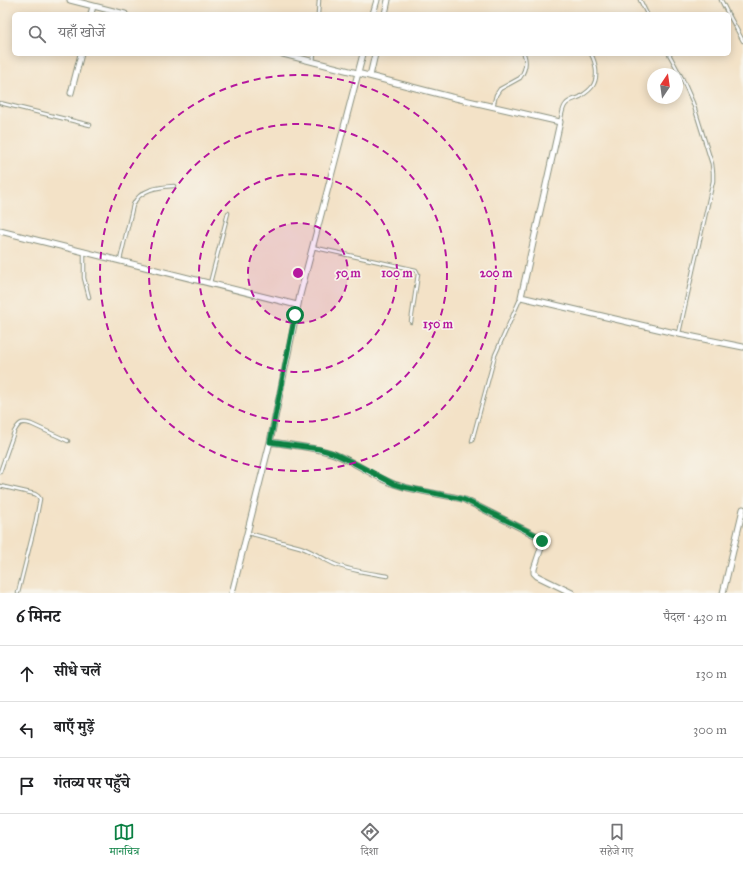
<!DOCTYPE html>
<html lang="hi">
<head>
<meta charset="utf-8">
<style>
	body { margin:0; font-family:"IM FELL Great Primer","Noto Serif Devanagari",serif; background:#f2f2f2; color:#202124 }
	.compass { position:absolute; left:647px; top:68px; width:36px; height:36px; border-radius:50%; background:#fff; box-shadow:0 2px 10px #0003; rotate:13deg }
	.stop { position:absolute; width:12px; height:12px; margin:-9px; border:3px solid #0b8043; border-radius:50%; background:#fff }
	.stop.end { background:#0b8043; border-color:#fff; box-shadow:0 1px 4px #0008 }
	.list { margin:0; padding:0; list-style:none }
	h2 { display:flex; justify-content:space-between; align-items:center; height:52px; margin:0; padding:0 16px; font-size:17px }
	h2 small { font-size:13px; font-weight:400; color:#757577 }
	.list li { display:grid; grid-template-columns:26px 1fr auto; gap:12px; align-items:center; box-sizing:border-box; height:56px; padding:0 16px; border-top:1px solid #e0e0e0 }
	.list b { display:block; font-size:15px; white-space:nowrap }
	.list em { font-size:13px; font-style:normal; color:#757577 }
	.icon { flex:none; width:22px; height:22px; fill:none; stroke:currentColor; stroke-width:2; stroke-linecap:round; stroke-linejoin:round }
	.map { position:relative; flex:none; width:743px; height:593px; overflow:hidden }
	.search { position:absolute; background:#fff; box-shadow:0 2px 10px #0003; left:12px; right:12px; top:12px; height:44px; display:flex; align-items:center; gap:10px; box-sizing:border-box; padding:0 14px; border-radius:6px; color:#757577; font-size:15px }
	.sheet { height:220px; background:#fff }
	nav { display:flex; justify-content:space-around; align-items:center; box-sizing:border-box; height:56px; border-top:1px solid #e0e0e0; background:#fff; font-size:11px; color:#757577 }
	nav a { display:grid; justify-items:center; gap:2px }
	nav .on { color:#0b8043 }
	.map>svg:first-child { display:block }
</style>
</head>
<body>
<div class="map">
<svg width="743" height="593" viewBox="0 0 743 593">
	<rect width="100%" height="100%" fill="#f7f3e8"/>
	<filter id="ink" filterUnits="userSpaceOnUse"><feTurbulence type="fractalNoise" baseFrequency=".025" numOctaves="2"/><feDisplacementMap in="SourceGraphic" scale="8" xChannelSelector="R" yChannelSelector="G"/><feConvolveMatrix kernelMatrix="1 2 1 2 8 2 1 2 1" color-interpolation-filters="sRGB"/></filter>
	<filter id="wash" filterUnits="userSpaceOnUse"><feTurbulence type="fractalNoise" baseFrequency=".012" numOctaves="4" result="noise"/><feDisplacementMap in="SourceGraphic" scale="16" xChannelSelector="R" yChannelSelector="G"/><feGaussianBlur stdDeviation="0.9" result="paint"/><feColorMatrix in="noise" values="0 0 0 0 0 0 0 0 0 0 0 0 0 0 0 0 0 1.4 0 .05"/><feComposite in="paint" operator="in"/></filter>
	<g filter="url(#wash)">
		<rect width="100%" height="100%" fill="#f3e2c7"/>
	</g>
	<g filter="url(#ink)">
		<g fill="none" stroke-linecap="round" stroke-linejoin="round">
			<defs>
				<path id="lane" d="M640 0 647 14
					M721 0 728 14
					M318 14 319 0
					M729 15 743 41
					M669 54 682 78 693 103 712 164 713 173V181L679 333
					M313 61 314 54
					M0 103 90 125
					M493 107 496 95 500 89 520 78C525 71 527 62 524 54
					M560 122C562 116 562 108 566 104 569 100 576 99 580 97 584 94 589 91 592 87 599 78 596 63 591 54
					M312 247 416 270 418 274 411 322
					M84 251V278L89 297
					M120 260 133 205C140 189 158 187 174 186
					M210 283 228 213
					M472 441 495 355 521 297
					M0 472 14 432C19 423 21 421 31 424L68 441
					M0 486 35 494 38 496 40 499 35 525 18 593
					M248 533 300 547C312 551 323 559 334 564 351 571 370 573 388 576"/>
				<path id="street" d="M70 0 125 14
					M91 14 93 6
					M373 14 377 0
					M385 14 388 0
					M283 54 451 97 560 122 521 297 679 334 743 347
					M370 76 375 54
					M71 93 81 54
					M0 231 297 305
					M270 442C290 445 316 447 334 454 355 462 373 476 394 484 414 491 437 493 458 498L465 500 537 536 541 539 542 545 534 569V573L537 576 572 593
					M232 593 270 442 300 295 363 54
					M723 593 743 509"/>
			</defs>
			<use href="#lane" stroke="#89907e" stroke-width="4.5"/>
			<use href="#street" stroke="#89907e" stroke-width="7"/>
			<use href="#lane" stroke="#fff" stroke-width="2.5"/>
			<use href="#street" stroke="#fff" stroke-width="5"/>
		</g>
	</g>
	<g fill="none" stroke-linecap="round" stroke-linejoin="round" filter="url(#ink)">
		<path stroke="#0b8043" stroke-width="5" d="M295 315 270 442 319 449 333 453 350 461 394 484 404 487 458 498 465 500 538 536 542 541"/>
	</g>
	<circle cx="298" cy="273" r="50" fill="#b5179e" fill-opacity=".12"/>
	<g fill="none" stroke="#b5179e" stroke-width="2" stroke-dasharray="7 5">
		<circle cx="298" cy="273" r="50"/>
		<circle cx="298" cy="273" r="99"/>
		<circle cx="298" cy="273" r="149"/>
		<circle cx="298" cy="273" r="198"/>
	</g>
	<circle cx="298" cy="273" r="6" fill="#b5179e" stroke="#f7f3e8" stroke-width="2"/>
	<g font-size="12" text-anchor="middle" font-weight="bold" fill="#b5179e" stroke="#f7f3e8" stroke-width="3.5" stroke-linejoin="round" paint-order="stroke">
		<text x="348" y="277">50 m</text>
		<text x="397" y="277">100 m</text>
		<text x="496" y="277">200 m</text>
		<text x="438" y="328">150 m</text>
	</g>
</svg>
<svg class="compass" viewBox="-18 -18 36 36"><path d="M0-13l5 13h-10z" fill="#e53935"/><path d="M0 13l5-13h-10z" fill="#757577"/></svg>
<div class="stop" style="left:295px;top:315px"></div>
<div class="stop end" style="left:542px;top:541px"></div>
<div class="search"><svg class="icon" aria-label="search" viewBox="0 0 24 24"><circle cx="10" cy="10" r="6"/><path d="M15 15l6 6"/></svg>यहाँ खोजें</div>
</div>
<section class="sheet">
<h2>6 मिनट<small>पैदल · 430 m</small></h2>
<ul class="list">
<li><svg class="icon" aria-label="ahead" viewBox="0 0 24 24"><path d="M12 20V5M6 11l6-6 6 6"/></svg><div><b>सीधे चलें</b></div><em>130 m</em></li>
<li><svg class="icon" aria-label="left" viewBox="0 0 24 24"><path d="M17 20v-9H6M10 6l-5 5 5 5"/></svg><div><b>बाएँ मुड़ें</b></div><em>300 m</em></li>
<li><svg class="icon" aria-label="arrive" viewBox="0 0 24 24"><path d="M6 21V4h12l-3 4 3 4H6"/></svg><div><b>गंतव्य पर पहुँचे</b></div></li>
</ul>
</section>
<nav>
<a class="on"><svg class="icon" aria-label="map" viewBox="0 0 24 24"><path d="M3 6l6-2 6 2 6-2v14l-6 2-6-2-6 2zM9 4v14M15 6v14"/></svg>मानचित्र</a>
<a><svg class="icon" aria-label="directions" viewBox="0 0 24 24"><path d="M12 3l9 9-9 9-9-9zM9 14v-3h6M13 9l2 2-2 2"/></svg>दिशा</a>
<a><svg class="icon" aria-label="saved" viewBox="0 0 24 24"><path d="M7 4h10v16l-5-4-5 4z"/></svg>सहेजे गए</a>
</nav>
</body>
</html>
